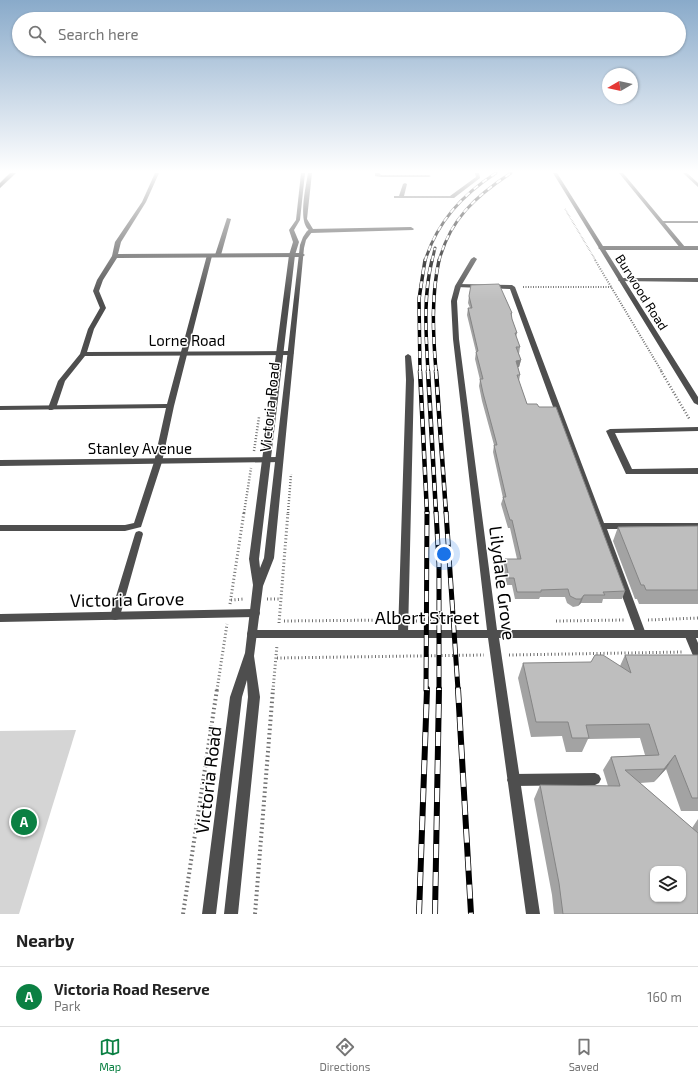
<!DOCTYPE html>
<html lang="en">
<head>
<meta charset="utf-8">
<style>
	body { margin:0; font-family:"Exo 2",sans-serif; background:#f6f6f6; color:#222 }
	.controls { position:absolute; right:12px; bottom:12px; display:grid; overflow:hidden; border-radius:8px; box-shadow:0 1px 3px #0004 }
	.controls button { width:36px; height:36px; display:grid; place-items:center; padding:0; border:0; border-bottom:1px solid #e0e0e0; background:#fff; color:#222; font:20px sans-serif }
	.compass { position:absolute; left:602px; top:68px; width:36px; height:36px; border-radius:50%; background:#fff; box-shadow:0 1px 3px #0004; rotate:261deg }
	.you { position:absolute; left:444px; top:554px; width:14px; height:14px; margin:-10px; border:3px solid #fff; border-radius:50%; background:#1a73e8; box-shadow:0 0 0 6px #1a73e833 }
	.badge { display:grid; place-items:center; width:26px; height:26px; border-radius:50%; background:#0b8043; color:#fff; font-size:13px; font-weight:700 }
	.pin { position:absolute; translate:-50% -50%; border:2px solid #fff; box-shadow:0 1px 4px #0006 }
	.list { margin:0; padding:0; list-style:none }
	h2 { display:flex; justify-content:space-between; align-items:center; height:52px; margin:0; padding:0 16px; font-size:17px }
	h2 small { font-size:13px; font-weight:400; color:#767676 }
	.list li { display:grid; grid-template-columns:26px 1fr auto; gap:12px; align-items:center; box-sizing:border-box; height:60px; padding:0 16px; border-top:1px solid #e0e0e0 }
	.list b { display:block; font-size:15px; white-space:nowrap }
	.list p { margin:0; font-size:13px; white-space:nowrap; color:#767676 }
	.list em { font-size:13px; font-style:normal; color:#767676 }
	.icon { flex:none; width:22px; height:22px; fill:none; stroke:currentColor; stroke-width:2; stroke-linecap:round; stroke-linejoin:round }
	.map { position:relative; flex:none; width:698px; height:914px; overflow:hidden }
	.search { position:absolute; background:#fff; box-shadow:0 1px 3px #0004; left:12px; right:12px; top:12px; height:44px; display:flex; align-items:center; gap:10px; box-sizing:border-box; padding:0 14px; border-radius:22px; color:#767676; font-size:15px }
	.sheet { height:112px; background:#fff }
	nav { display:flex; justify-content:space-around; align-items:center; box-sizing:border-box; height:56px; border-top:1px solid #e0e0e0; background:#fff; font-size:11px; color:#767676 }
	nav a { display:grid; justify-items:center; gap:2px }
	nav .on { color:#0b8043 }
	.map>svg:first-child { display:block }
</style>
</head>
<body>
<div class="map">
<svg width="698" height="914" viewBox="0 0 698 914">
	<rect width="100%" height="100%" fill="#fff"/>
	<path fill="#d5d5d5" d="M76 730 19 914H0V731Z"/>
	<g fill="none" stroke-linecap="round" stroke-linejoin="round">
		<defs>
			<path id="primary" d="M10 173H16L0 188V183Z"/>
		</defs>
		<use href="#primary" stroke="#dbdbdb" stroke-width="1"/>
		<path stroke="#707070" stroke-width="1.5" stroke-dasharray="0.5 1" stroke-linecap="butt" d="M565 209 596 261"/>
		<path stroke="#707070" stroke-width="2" stroke-dasharray="1 1.5" stroke-linecap="butt" d="M595 260 662 372
			M523 287H612"/>
		<path stroke="#707070" stroke-width="2.5" stroke-dasharray="1 2" stroke-linecap="butt" d="M661 371 690 420
			M254 451 259 417
			M244 513 251 468
			M288 513 291 474"/>
		<path stroke="#707070" stroke-width="3" stroke-dasharray="1 2.5" stroke-linecap="butt" d="M267 599H281
			M231 600 244 599
			M230 604 244 512
			M648 620 698 618
			M284 621 393 620
			M416 621H447
			M556 621 625 620
			M279 623 288 512
			M509 655 684 652
			M277 658 484 655
			M217 690 227 624
			M273 690 277 645"/>
		<path stroke="#707070" stroke-width="4" stroke-dasharray="1.5 3" stroke-linecap="butt" d="M183 914 217 689
			M255 914 273 689"/>
		<path fill="#4e4e4e" fill-rule="evenodd" d="M375 173H379L381 175H429L431 176 429 177H381L375 176Z
			M619 173H623L663 221H698V223H665L685 247V249H681Z
			M405 183 407 184 404 196H452L454 197 452 198H394V196H399L403 184Z
			M227 218 231 219 221 255 216 256 215 255Z
			M207 255 212 256 174 406 162 462 141 527 125 531H0V525H125L134 523 154 462 166 408 0 410V406L167 404Z
			M621 278H698V282L619 281 618 280Z
			M458 284 512 285 515 287 604 523H698V529H607L646 634 645 637 641 638 637 637 636 634 510 289 456 287V285Z
			M408 354 411 356 414 380 408 634 407 637 403 638 399 637 398 634 406 380 405 356Z
			M698 427V431L615 433 632 469 698 468V474H626L606 431 610 429Z
			M139 531 142 532 143 534 120 616 119 619 115 620 111 619 110 616 135 534 136 532Z
			M689 630 693 631 698 643V660L694 658 684 634 685 631Z
			M595 773 599 775 601 779 599 783 595 785 513 786 509 784 507 780 509 776 513 774Z"/>
		<path fill="#4e4e4e" fill-rule="evenodd" d="M155 173H159L146 202 121 242 118 254 302 253 305 255 302 257 117 258 103 280 99 291 106 308 94 329 87 352 291 351 294 353 291 355 85 356 65 381 56 408 52 410H49L48 408 58 381 80 354 88 329 100 308 93 291 97 280 112 256 115 242 142 202Z
			M475 173H479L480 178 454 198H450V196L476 177Z
			M683 173H687L698 183V187Z
			M411 227 414 229 413 230 310 233 307 231 310 229Z
			M698 246V250H601L598 248 601 246Z
			M474 257 477 259 461 286 457 301 459 339 497 630H698V638H499L540 914H526L488 638H252L248 637 247 634 248 631 252 630H487L453 339 451 301 455 286 471 259Z
			M279 457 282 458 283 460 282 462 0 466V460Z
			M255 609 259 610 260 613 259 616 255 617 0 622V614Z"/>
		<path fill="#4e4e4e" fill-rule="evenodd" d="M301 173H305L300 220 294 230 299 242 295 255 259 559 260 568 264 558 300 245 303 237 307 231 312 232 306 240 304 248 274 558 263 586 254 656 260 697 238 914H224L248 697 247 680 242 697 216 914H202L230 697 245 653 253 585 249 559 289 255 293 242 289 230 296 220Z
			M308 173H312L307 219 313 229 310 231C297 223 306 187 308 173Z
			M553 173H557L698 397V405L694 403Z"/>
		<use href="#primary" fill="#000" fill-rule="evenodd"/>
		<defs>
			<path id="rail-far4" d="M425 261C437 222 462 195 496 173
				M432 261 435 248
				M439 261C450 219 476 196 511 173"/>
			<path id="rail-far3" d="M420 372 419 299 425 260
				M428 372C426 334 423 297 432 260
				M436 372C433 334 431 298 439 260"/>
			<path id="rail-far2" d="M420 371 427 513
				M428 371 436 513
				M436 371 446 513"/>
			<path id="rail-far1" d="M436 512 439 564V690
				M446 512 458 690
				M426 690 427 512"/>
			<path id="rail" d="M458 689 471 914
				M419 914 427 689
				M435 914 439 689"/>
		</defs>
		<use href="#rail-far4" stroke="#000" stroke-width="3"/>
		<use href="#rail-far3" stroke="#000" stroke-width="3.5"/>
		<use href="#rail-far2" stroke="#000" stroke-width="4.5"/>
		<use href="#rail-far1" stroke="#000" stroke-width="5"/>
		<use href="#rail" stroke="#000" stroke-width="6"/>
		<use href="#rail-far4" stroke="#fff" stroke-width="2" stroke-dasharray="5.5" stroke-linecap="butt"/>
		<use href="#rail-far3" stroke="#fff" stroke-width="2.5" stroke-dasharray="7" stroke-linecap="butt"/>
		<use href="#rail-far2" stroke="#fff" stroke-width="3" stroke-dasharray="8" stroke-linecap="butt"/>
		<use href="#rail-far1" stroke="#fff" stroke-width="3.5" stroke-dasharray="11" stroke-linecap="butt"/>
		<use href="#rail" stroke="#fff" stroke-width="4.5" stroke-dasharray="14" stroke-linecap="butt"/>
	</g>
	<path fill="#a3a3a3" d="M469 296 512 313 511 317 517 333 516 337 520 347 519 354 521 360 519 367H518L520 375 519 381 527 404 539 407 625 591 622 599H603L602 603H581L578 606 573 607 567 603 565 597H540L539 599H515L512 585H507L503 566 505 559H517L510 528H508L501 504 503 498 493 452 494 445 482 401 479 386 480 380 475 359 476 352 467 315 468 308H470L468 303Z
		M698 526V604H639L637 599H635L613 541 618 527Z
		M625 655H698V811H681L666 769 654 782 640 783 692 828 698 819V914H554L552 895 534 799 540 785 608 786 603 770 611 757 645 755 640 738 588 739 582 752H566L562 736 531 737 518 678 523 663 620 666Z"/>
	<path fill="#858585" d="M521 360 519 367 514 368 516 361Z
		M584 595 581 603 578 606 581 599Z
		M675 755 666 769 654 782 664 769Z"/>
	<path fill="#bebebe" stroke="#858585" fill-rule="evenodd" d="M499 284 512 313H511L512 319 517 333H515L520 347H516L521 360 516 361 520 375H517L527 404H537L539 407H556L625 591 603 592 605 595H584L581 599H576L570 596 568 589 541 590V592H517L514 578H509L505 559H521L512 520H510L503 497H506L494 445H497L483 393 480 379H483L476 352 478 351 468 308H472L469 296 471 285Z
		M698 526V590H646L644 585H641L618 527Z
		M595 655H603L631 673 625 655H698V798H692L675 755 664 769 625 770 698 833V914H563L559 883 540 785 620 786 611 757 659 755 649 724 586 725 589 738H572L568 722H536L523 663 591 662ZM653 869H683V899H653Z"/>
	<linearGradient id="sky" x2="0" y2="1"><stop stop-color="#89aaca"/><stop offset="0.57" stop-color="#fff"/><stop offset="1" stop-color="#fff" stop-opacity="0"/></linearGradient>
	<rect width="698" height="301" fill="url(#sky)"/>
	<g text-anchor="middle" dominant-baseline="central" stroke-width="3" stroke-linejoin="round" paint-order="stroke">
		<g font-size="13" fill="#000" stroke="#fff">
			<text transform="translate(642 292) rotate(58)">Burwood Road</text>
		</g>
		<g font-size="15" fill="#000" stroke="#fff">
			<text x="187" y="340">Lorne Road</text>
			<text transform="translate(269 407) rotate(-84)">Victoria Road</text>
			<text x="140" y="448">Stanley Avenue</text>
		</g>
		<g font-size="18" fill="#000" stroke="#fff">
			<text transform="translate(503 583) rotate(83)">Lilydale Grove</text>
			<text transform="translate(127 599) rotate(-1)">Victoria Grove</text>
			<text x="427" y="617">Albert Street</text>
			<text transform="translate(208 780) rotate(-83)">Victoria Road</text>
		</g>
	</g>
</svg>
<div class="controls">
<button><svg class="icon" aria-label="layers" viewBox="0 0 24 24"><path d="M12 4l9 5-9 5-9-5zM3 14l9 5 9-5"/></svg></button>
</div>
<svg class="compass" viewBox="-18 -18 36 36"><path d="M0-13l5 13h-10z" fill="#e53935"/><path d="M0 13l5-13h-10z" fill="#767676"/></svg>
<div class="you"></div>
<div class="pin badge" style="left:24px;top:822px">A</div>
<div class="search"><svg class="icon" aria-label="search" viewBox="0 0 24 24"><circle cx="10" cy="10" r="6"/><path d="M15 15l6 6"/></svg>Search here</div>
</div>
<section class="sheet">
<h2>Nearby<small></small></h2>
<ul class="list">
<li><span class="badge">A</span><div><b>Victoria Road Reserve</b><p>Park</p></div><em>160 m</em></li>
</ul>
</section>
<nav>
<a class="on"><svg class="icon" aria-label="map" viewBox="0 0 24 24"><path d="M3 6l6-2 6 2 6-2v14l-6 2-6-2-6 2zM9 4v14M15 6v14"/></svg>Map</a>
<a><svg class="icon" aria-label="directions" viewBox="0 0 24 24"><path d="M12 3l9 9-9 9-9-9zM9 14v-3h6M13 9l2 2-2 2"/></svg>Directions</a>
<a><svg class="icon" aria-label="saved" viewBox="0 0 24 24"><path d="M7 4h10v16l-5-4-5 4z"/></svg>Saved</a>
</nav>
</body>
</html>
